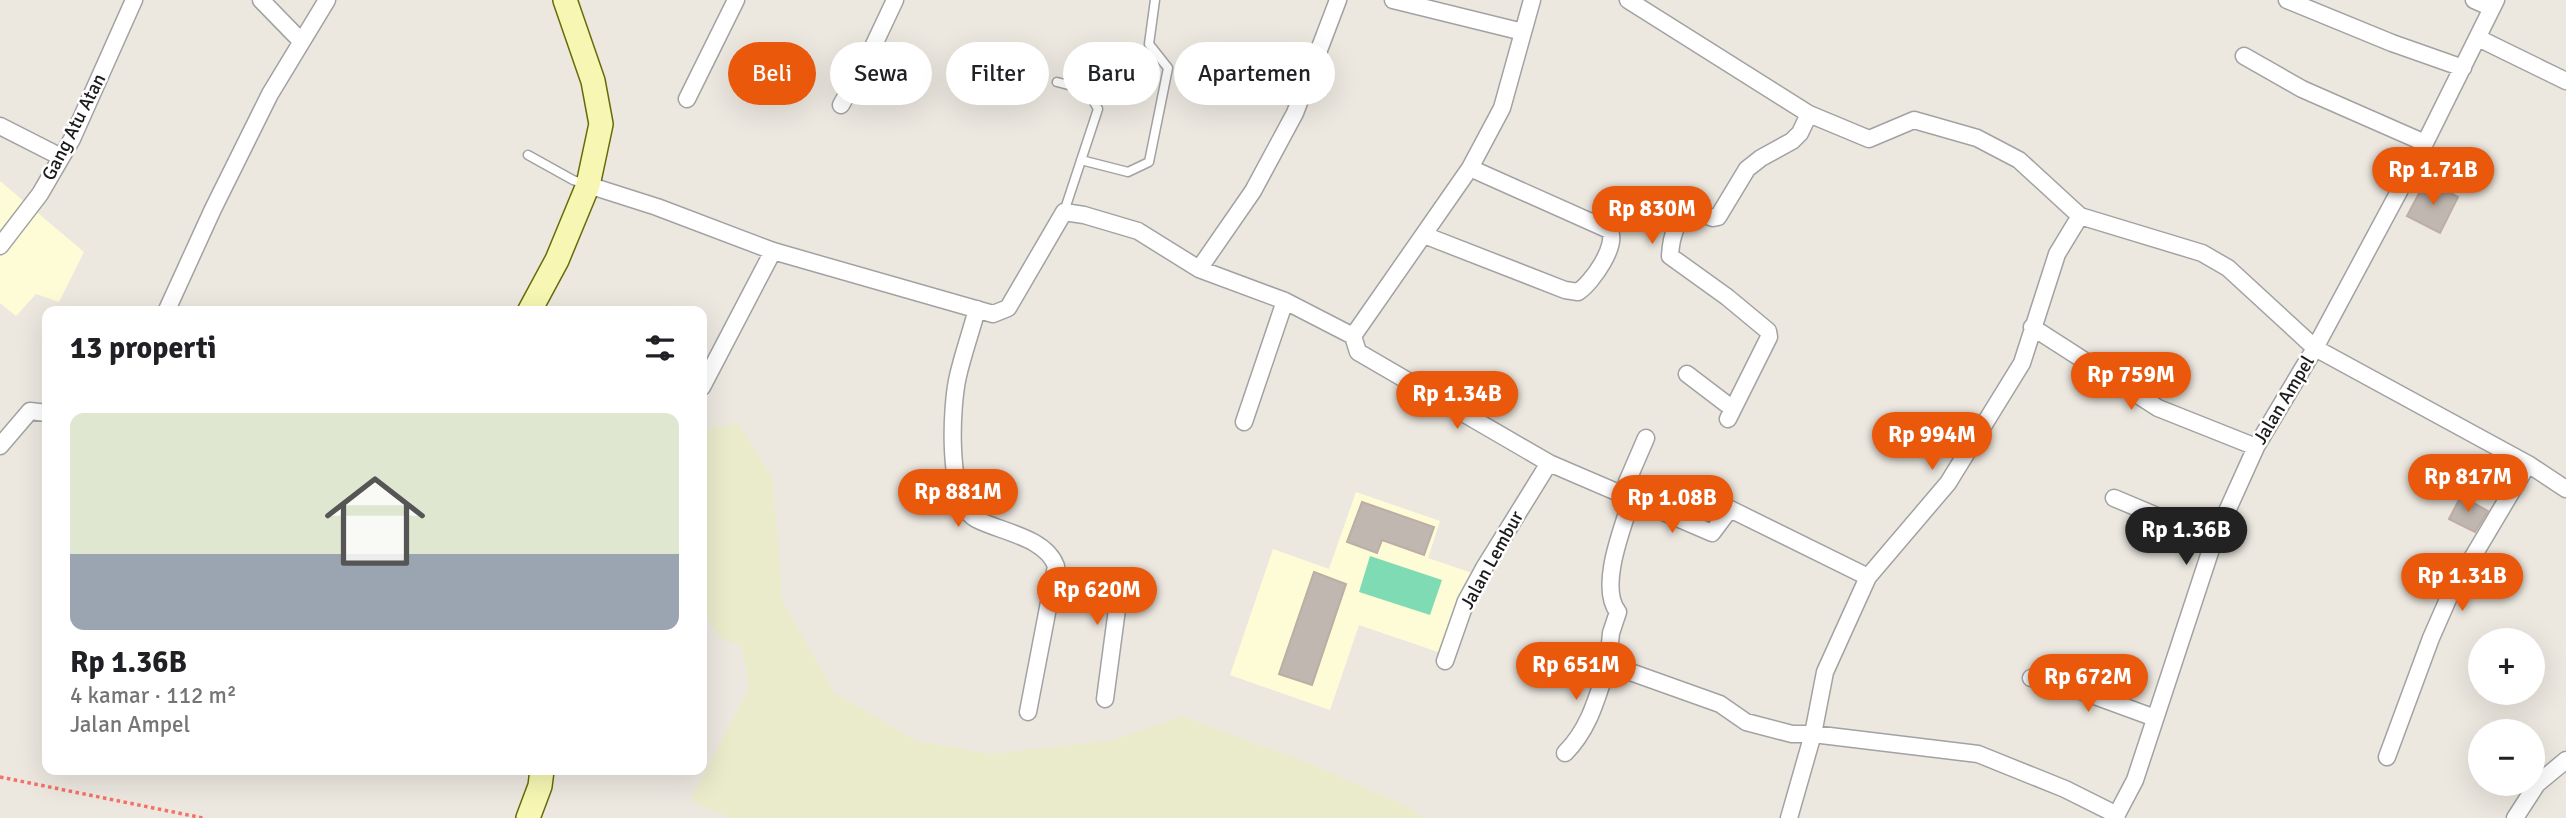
<!DOCTYPE html>
<html lang="id">
<meta charset="utf-8">
<style>
:root{--surface:#fff;--page:#f2f2f2;--text:#202124;--muted:#757577;--accent:#ea580c}
body{margin:0;font-family:Signika,sans-serif;background:var(--page);color:var(--text);height:100vh;display:flex;flex-direction:column;font-size:26px;white-space:nowrap}
*{box-sizing:border-box;margin:0}
p{font-size:23px;color:var(--muted)}
.icon{flex:none;width:38px;height:38px;fill:none;stroke:currentColor;stroke-width:2;stroke-linecap:round;stroke-linejoin:round}
.map{position:relative;flex:1;overflow:hidden}
.details{position:absolute;left:42px;top:306px;width:665px;height:469px;display:flex;flex-direction:column;background:var(--surface);border-radius:14px;box-shadow:0 7px 28px #0002}
.details>*{flex:none}
.hud{position:absolute;left:728px;top:42px;width:665px;height:63px;display:flex;gap:14px}
.fabs{position:absolute;left:2468px;top:628px;display:grid;gap:14px}
.fabs a{display:grid;place-items:center;width:77px;height:77px;border-radius:50%;background:var(--surface);box-shadow:0 7px 28px #0002;font-size:35px}
.price{position:absolute;translate:-50% -60px;padding:0 16px;border-radius:24px;background:var(--accent);color:#fff;font-size:23px;line-height:46px;filter:drop-shadow(0 2px 4px #0008)}
.price::after{content:'';position:absolute;left:50%;top:42px;width:21px;height:16px;margin-left:-10px;background:inherit;clip-path:polygon(0 0,100% 0,50% 100%)}
.price.current{background:#222;color:#fff}
ul{padding:0;list-style:none}
li{display:grid;align-content:center;gap:14px;height:371px;padding:0 28px}
li span{display:grid;place-items:center;height:217px;border-radius:14px;color:#555}
li>.icon{margin-inline-start:auto}
span .icon{width:126px;height:126px;fill:#fffc;stroke-width:1}
li b{font-size:30px}
h2{display:flex;justify-content:space-between;align-items:center;height:84px;padding:0 28px;font-size:30px}
.pill{padding:0 24px;border-radius:32px;background:var(--surface);box-shadow:0 7px 28px #0002;font-size:24px;line-height:63px}
.pill.current{background:var(--accent);color:#fff}
.map>svg:first-child{display:block}
.education{fill:#fefcd7}
.farmland{fill:#eaebcb}
.pitch{fill:#7fdbb3}
.building{fill:#c0b7b0;stroke:#bdada3;stroke-width:2}
.lines{fill:none;stroke-linecap:round;stroke-linejoin:round}
.lane-casing{stroke:#a2a2a2;stroke-width:11}
.street-casing{stroke:#a2a2a2;stroke-width:19}
.secondary-casing{stroke:#666c07;stroke-width:26}
.path{stroke:#f67067;stroke-width:3.5;stroke-dasharray:3.5 3.5;stroke-linecap:butt}
.lane{stroke:#fff;stroke-width:8}
.street{stroke:#fff;stroke-width:16}
.secondary{stroke:#f7f7b3;stroke-width:23}
.labels{text-anchor:middle;dominant-baseline:central;stroke-width:5;stroke-linejoin:round;paint-order:stroke}
.street-label{font-size:19px;fill:#1b1b1b;stroke:#fff}
</style>
<div class="map">
<svg width="2566" height="818" viewBox="0 0 2566 818">
<rect width="100%" height="100%" fill="#ece8e0"/>
<path class="education" d="M0,181L84,252L59,302L36,294L16,316L0,303Z
M1356,492L1440,521L1428,558L1472,573L1444,654L1359,625L1330,710L1230,675L1273,549L1329,569Z"/>
<path class="farmland" d="M738,423L773,479L782,600L834,692L916,741L992,754L1114,740L1182,716L1309,763L1411,808L1424,818H731L690,801L749,688L742,647L719,637L702,610V430Z"/>
<path class="pitch" d="M1370,556L1442,580L1430,615L1359,592Z"/>
<path class="building" d="M2426,180L2458,197L2440,233L2407,216Z
M2461,496L2488,511L2475,532L2449,519Z
M1362,502L1434,527L1424,555L1382,540L1377,553L1347,542Z
M1314,572L1346,584L1312,685L1279,674Z"/>
<g class="lines">
<defs>
<path id="lane" d="M1057,82L1087,90L1098,109L1064,212
M528,155L573,180L588,185
M1081,160L1128,172L1149,162L1168,68L1149,44L1155,0"/>
<path id="street" d="M261,0L300,40
M1393,0L1523,32
M1628,0L1809,114L1869,139L1914,120L1977,138L2019,160L2080,216L2202,253L2228,268L2315,348L2528,464L2566,489
M2287,0L2392,43L2463,68
M2474,0L2492,8
M2478,38L2566,81
M2244,56L2302,89L2425,143
M687,99L736,0
M841,105L871,51L895,0
M0,126L61,157
M588,185L657,207L773,251L993,314L1008,308L1064,212L1084,215L1138,231L1199,269L1285,301L1353,336L1358,352L1549,463L1712,533L1730,509L1868,577
M1424,235L1565,290L1578,292C1592,283 1619,244 1609,230L1470,168
M0,246L40,194L72,139L134,0
M1199,269L1253,191L1295,113L1338,0
M977,309C971,332 963,354 958,376C951,405 946,503 976,519C1001,532 1045,537 1056,566L1028,712
M166,312L213,209L270,94L327,0
M2032,327L2158,408L2256,447
M1353,336L1470,168L1502,108L1532,0
M1687,374L1733,409
M702,387L773,251
M1728,419L1769,337L1768,331L1727,297L1670,256C1671,238 1675,220 1690,210L1713,218L1718,217L1747,169L1761,158L1792,141L1800,133L1809,114
M1244,422L1285,301
M0,446L30,411L47,413
M1625,496L1627,482L1646,438
M1632,498C1623,527 1598,587 1618,612L1611,633L1608,664L1720,704L1746,722L1792,734H1813L1978,754L2065,789L2117,815
M2114,498L2214,540
M1053,580L1119,594L1105,699
M1445,661L1466,601L1484,568L1549,463
M2031,678L2062,684L2155,718
M1565,753C1590,728 1597,697 1608,664
M2387,757L2431,638L2449,597L2528,464
M1789,818L1813,734L1825,672L1868,577L1948,483L2022,363L2057,254L2080,216
M2115,818L2135,780L2214,540L2256,447L2315,348L2425,143L2496,0
M2515,818L2537,784L2566,760"/>
<path id="secondary" d="M529,312L557,260L588,185L601,124L593,81L565,0
M528,818L540,786L542,770"/>
</defs>
<use href="#lane" class="lane-casing"/>
<use href="#street" class="street-casing"/>
<use href="#secondary" class="secondary-casing"/>
<path class="path" d="M0,777L203,818"/>
<use href="#lane" class="lane"/>
<use href="#street" class="street"/>
<use href="#secondary" class="secondary"/>
</g>
<g class="labels">
<g class="street-label">
<text transform="translate(74 127) rotate(-63)">Gang Atu Atan</text>
<text transform="translate(2284 400) rotate(-59)">Jalan Ampel</text>
<text transform="translate(1492 560) rotate(-61)">Jalan Lembur</text>
</g>
</g>
</svg>
<div class="fabs">
<a>+</a>
<a>−</a>
</div>
<b class="price" style="left:2433px;top:207px">Rp 1.71B</b>
<b class="price" style="left:1652px;top:246px">Rp 830M</b>
<b class="price" style="left:2131px;top:412px">Rp 759M</b>
<b class="price" style="left:1457px;top:431px">Rp 1.34B</b>
<b class="price" style="left:1932px;top:472px">Rp 994M</b>
<b class="price" style="left:2468px;top:514px">Rp 817M</b>
<b class="price" style="left:958px;top:529px">Rp 881M</b>
<b class="price" style="left:1672px;top:535px">Rp 1.08B</b>
<b class="price current" style="left:2186px;top:567px">Rp 1.36B</b>
<b class="price" style="left:2462px;top:613px">Rp 1.31B</b>
<b class="price" style="left:1097px;top:627px">Rp 620M</b>
<b class="price" style="left:1576px;top:702px">Rp 651M</b>
<b class="price" style="left:2088px;top:714px">Rp 672M</b>
<div class="hud">
<a class="pill current">Beli</a>
<a class="pill">Sewa</a>
<a class="pill">Filter</a>
<a class="pill">Baru</a>
<a class="pill">Apartemen</a>
</div>
<section class="details">
<h2>13 properti<svg class="icon" aria-label="filters" viewBox="0 0 24 24"><path d="M4 7h16M4 17h16"/><circle cx="9" cy="7" r="2"/><circle cx="15" cy="17" r="2"/></svg></h2>
<ul>
<li><span style="background:linear-gradient(#dfe7d0 65%,#9aa5b1 0)"><svg class="icon" aria-label="home" viewBox="0 0 24 24"><path d="M3 11l9-7 9 7M6 9v11h12V9"/></svg></span><div><b>Rp 1.36B</b><p>4 kamar · 112 m²</p><p>Jalan Ampel</p></div></li>
</ul>
</section>
</div>
